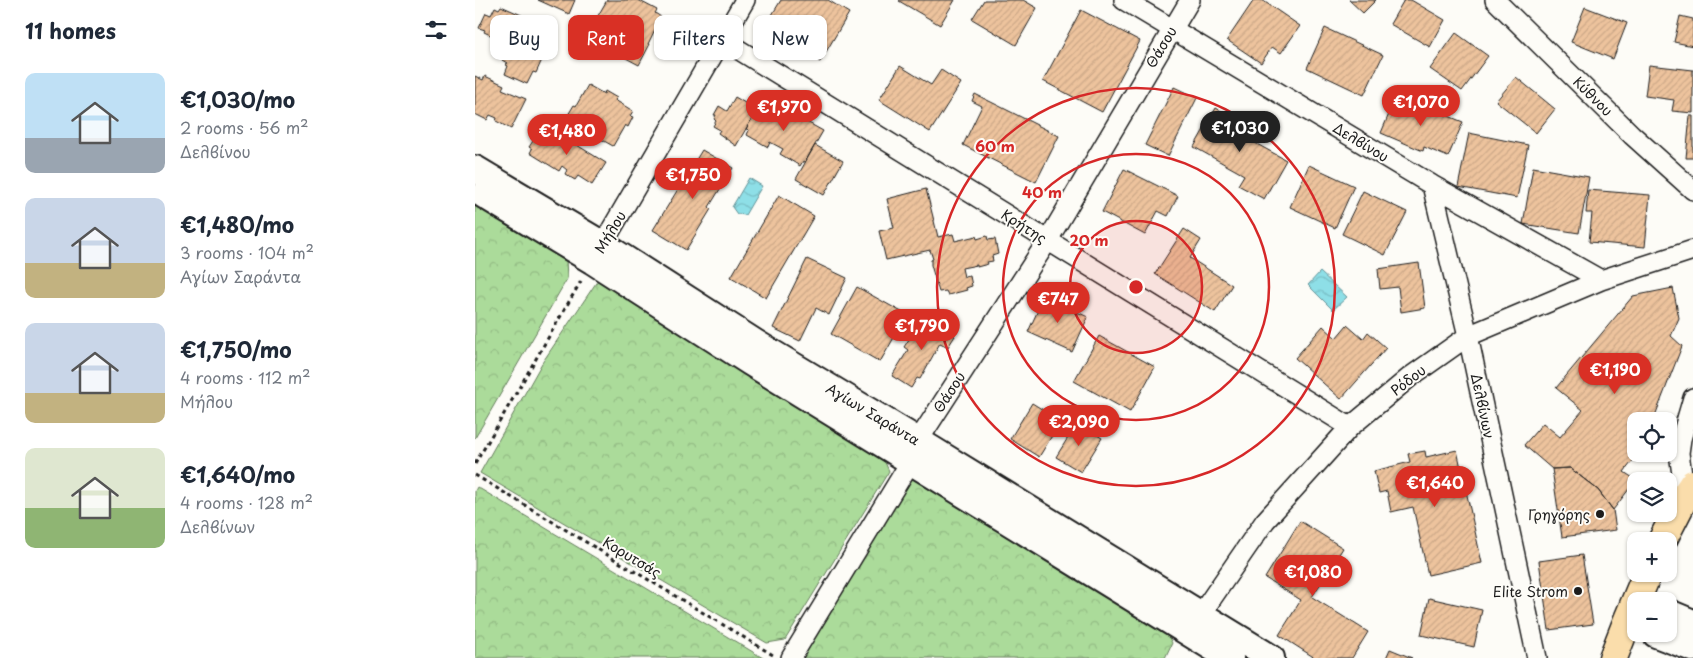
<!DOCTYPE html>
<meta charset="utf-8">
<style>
:root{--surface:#fff;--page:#f2f2f3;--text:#1f2937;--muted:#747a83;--accent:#d93025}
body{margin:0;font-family:"Playpen Sans",sans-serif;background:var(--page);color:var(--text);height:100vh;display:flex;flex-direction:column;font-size:19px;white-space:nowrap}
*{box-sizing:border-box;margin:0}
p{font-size:16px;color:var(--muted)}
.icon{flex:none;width:28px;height:28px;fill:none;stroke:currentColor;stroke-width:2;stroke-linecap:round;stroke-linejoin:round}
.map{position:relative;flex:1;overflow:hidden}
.side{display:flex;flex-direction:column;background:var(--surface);width:475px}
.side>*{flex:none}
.hud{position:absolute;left:15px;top:15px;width:475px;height:45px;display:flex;gap:10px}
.buttons{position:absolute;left:1152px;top:412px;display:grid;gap:10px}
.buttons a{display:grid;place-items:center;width:50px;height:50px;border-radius:10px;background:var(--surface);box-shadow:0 1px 4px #0004;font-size:25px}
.price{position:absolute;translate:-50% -42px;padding:0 11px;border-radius:18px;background:var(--accent);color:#fff;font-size:16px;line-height:32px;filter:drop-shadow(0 1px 2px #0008)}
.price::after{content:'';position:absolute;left:50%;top:30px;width:15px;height:11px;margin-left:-8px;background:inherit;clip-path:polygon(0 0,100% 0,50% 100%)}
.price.on{background:#222;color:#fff}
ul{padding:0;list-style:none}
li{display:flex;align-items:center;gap:15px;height:125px;padding:0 25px}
li span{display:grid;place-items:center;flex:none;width:140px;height:100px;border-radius:10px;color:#555}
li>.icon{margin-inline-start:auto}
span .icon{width:60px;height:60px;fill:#fffc;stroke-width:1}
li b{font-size:21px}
h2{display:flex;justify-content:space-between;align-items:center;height:60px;padding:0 25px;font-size:21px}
.tag{padding:0 18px;border-radius:10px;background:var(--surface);box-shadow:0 1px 4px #0004;font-size:18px;line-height:45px}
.tag.on{background:var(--accent);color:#fff}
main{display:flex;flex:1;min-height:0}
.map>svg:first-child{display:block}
.forest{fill:url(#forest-crowns);stroke:#647c5b}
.water{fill:url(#water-waves);stroke:#609196}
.building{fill:url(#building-hatch);stroke:#1c1c1c}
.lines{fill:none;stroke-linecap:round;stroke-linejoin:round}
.street-casing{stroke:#1c1c1c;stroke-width:22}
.secondary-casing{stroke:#1c1c1c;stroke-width:30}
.primary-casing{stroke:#1c1c1c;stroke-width:31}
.path{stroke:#1c1c1c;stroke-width:3;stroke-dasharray:4 4;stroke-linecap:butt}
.street{stroke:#fdfcf7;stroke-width:19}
.secondary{stroke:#fdfcf7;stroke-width:26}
.primary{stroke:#faddab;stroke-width:28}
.ring{fill:none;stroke:#d62828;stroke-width:2.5}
.poi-dot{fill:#1c1c1c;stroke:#fdfcf7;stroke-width:2}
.labels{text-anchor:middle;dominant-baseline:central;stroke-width:4;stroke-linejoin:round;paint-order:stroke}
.street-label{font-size:14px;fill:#1c1c1c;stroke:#fdfcf7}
.poi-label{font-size:14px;fill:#1c1c1c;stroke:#fdfcf7;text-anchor:end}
.centre{fill:#d62828;stroke:#fdfcf7;stroke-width:2.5}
.ring-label{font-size:15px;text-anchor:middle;font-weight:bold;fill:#d62828;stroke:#fdfcf7;stroke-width:4;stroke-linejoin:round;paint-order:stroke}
</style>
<main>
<section class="side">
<h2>11 homes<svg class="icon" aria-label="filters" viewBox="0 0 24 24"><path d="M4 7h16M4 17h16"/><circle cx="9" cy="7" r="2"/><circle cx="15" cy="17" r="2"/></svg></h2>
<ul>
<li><span style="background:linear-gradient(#bfe0f5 65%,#9aa5b1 0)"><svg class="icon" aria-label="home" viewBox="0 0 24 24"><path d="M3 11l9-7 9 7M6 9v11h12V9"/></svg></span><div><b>€1,030/mo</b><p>2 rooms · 56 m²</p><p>Δελβίνου</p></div></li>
<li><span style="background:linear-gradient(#c9d6e8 65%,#c2b280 0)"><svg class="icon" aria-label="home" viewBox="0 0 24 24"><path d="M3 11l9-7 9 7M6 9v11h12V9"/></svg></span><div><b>€1,480/mo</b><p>3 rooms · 104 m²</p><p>Αγίων Σαράντα</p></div></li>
<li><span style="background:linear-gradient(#c9d6e8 70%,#c2b280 0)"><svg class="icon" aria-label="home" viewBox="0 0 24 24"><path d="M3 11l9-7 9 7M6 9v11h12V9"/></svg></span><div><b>€1,750/mo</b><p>4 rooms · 112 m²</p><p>Μήλου</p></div></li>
<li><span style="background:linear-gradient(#dfe7d0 60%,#8fb573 0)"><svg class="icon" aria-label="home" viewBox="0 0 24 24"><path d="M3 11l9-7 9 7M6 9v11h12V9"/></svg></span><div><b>€1,640/mo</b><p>4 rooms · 128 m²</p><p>Δελβίνων</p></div></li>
</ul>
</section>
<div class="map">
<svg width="1218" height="658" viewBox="0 0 1218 658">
<defs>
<pattern id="forest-crowns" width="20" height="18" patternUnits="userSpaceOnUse" patternTransform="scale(1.25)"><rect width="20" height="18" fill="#abdb9a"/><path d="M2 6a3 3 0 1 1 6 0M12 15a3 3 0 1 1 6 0" fill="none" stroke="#93bb84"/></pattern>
<pattern id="water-waves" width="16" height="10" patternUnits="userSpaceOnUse" patternTransform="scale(1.25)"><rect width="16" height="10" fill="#8edfe7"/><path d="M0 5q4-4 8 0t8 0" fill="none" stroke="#7abfc6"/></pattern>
<pattern id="building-hatch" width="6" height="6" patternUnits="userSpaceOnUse" patternTransform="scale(1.25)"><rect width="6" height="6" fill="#edc39d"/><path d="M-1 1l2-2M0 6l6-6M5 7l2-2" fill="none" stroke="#cba787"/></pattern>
</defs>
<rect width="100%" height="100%" fill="#fdfcf7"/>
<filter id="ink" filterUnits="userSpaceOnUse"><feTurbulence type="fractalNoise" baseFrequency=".02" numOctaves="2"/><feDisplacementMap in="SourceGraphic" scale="10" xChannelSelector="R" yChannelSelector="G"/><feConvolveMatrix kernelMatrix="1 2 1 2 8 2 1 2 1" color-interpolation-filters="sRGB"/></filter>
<g filter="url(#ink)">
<path class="forest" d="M0,205L91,258L92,279L0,438Z
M123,280L408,458L414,471L310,640L292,643L5,473L67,363Z
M439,472L693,636L697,643L690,658H328Z
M2,487L288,658H0V491Z"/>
<path class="water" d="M274,178L287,186L270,215L262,214L257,207Z
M845,272L872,297L858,310L833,285Z"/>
<path class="building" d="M63,0H100L94,14Z
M132,0H163L182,10L180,13L186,17L173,44H175L164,65L134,49L131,55L108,42Z
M306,0H353L374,13L345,62L319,47L327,32L297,15Z
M425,0H480L465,25L424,1Z
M509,0H548L562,8L541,45L497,19Z
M779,0H787L825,26L806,53L797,47L786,63L752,40Z
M874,0H901L888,13Z
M929,0H936L970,20L955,47L915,24Z
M26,6L62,22L57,34L63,37L65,32L72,35L70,39L75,42L61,73L58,72L52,84L30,74L33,66L31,65L32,63L27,60L29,55L34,57L36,55L34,54L39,42L31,39L30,42L9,32L10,30L4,28L11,13L16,15L20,7L24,9Z
M1110,7L1152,23L1138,59L1096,42Z
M606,10L665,41L627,112L568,81Z
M1205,16L1218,19V46L1199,42Z
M850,28L908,55L889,95L832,68Z
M981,33L1013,56L987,91L955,69Z
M1174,65L1218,70V113L1197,111L1199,100L1170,96Z
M425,66L456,85L466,70L486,83L455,132L404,100Z
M0,76L8,80L10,76L29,85L27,89L51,99L36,129L21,121L22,118L15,115L12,120L0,114Z
M1041,77L1080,109L1061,133L1021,101Z
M113,85L129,94L130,91L142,98L140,100L158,111L155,116L158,117L153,127L150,125L138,146L122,137L121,140L110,134L112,131L93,120L96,116L93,115L99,105L101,106Z
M699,87L722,98L693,156L670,145Z
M500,94L584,136L561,182L488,145L507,106L497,101Z
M922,95L988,122L973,157L949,147L948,151L906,133Z
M260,97L280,109L277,114L279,115L261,146L243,133L245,130L238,126L241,121L239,119L241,115H239L244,106L252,111Z
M289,98L348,131L330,162L328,161L325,166L305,154L308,149L295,142L293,147L272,135L274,130L271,129Z
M741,108L774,127L769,137L811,160L789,199L763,185L769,175L719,147Z
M1215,116H1218V158H1211Z
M71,126L131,163L117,185L103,176L100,180L90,174L92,170L87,166L84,171L55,153L57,149L54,147L60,138L63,140Z
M994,133L1053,145L1042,198L983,187Z
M340,145L368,161L349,195L321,179Z
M227,150L258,168L234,207L236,209L211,250L178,230Z
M834,165L879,186L860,228L815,207Z
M1058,167L1114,177L1104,233L1048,224Z
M649,169L703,196L693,216L683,211L670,235L627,212Z
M451,189L463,237L478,234L480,241L501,236L502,239L512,236L513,240L520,239L523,254L517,256L518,261L512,262L513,264L502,267V265L487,268L489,277L495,276L497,286L491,288L492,290L473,295L471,291L464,292L456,265V260L458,259L455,250L411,260L404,231L419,228L412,199Z
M1113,190L1175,195L1170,247L1114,242L1117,213H1111Z
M888,191L932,212L910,255L867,234Z
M304,195L339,216L291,298L256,277Z
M709,229L726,240L715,258L757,285L740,312L680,274Z
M332,259L372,278L354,315L341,308L325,341L298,328Z
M944,263L950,308L926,312L923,287L905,289L903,269Z
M382,287L432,315L405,362L356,334Z
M1198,288L1204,318L1196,336L1207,346L1178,421H1161V454H1163L1149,472L1161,480L1138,510L1123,490L1104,475L1095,468L1077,469L1049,445L1068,423L1085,437L1108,410L1081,388L1158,296Z
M569,297L613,317L597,352L553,332Z
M454,315L474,327L472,331L480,336L473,347L465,343L445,379L442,378L436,388L417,376L433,350L429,347L438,333L442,336Z
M872,325L888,339L893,332L911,348L866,399L820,358L848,326L861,338Z
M624,336L680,367L655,412L599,381Z
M557,403L586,421L564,457L535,439Z
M602,423L627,438L606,472L581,457Z
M982,450L1007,563L953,575L938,507L916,512L912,491L904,493L899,471L935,462L933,454L950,451L951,457Z
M1095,468L1123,490L1138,510L1141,530L1087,537L1077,469Z
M825,521L868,548L837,597L893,632L877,658H840L804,635L826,600L790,578Z
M1107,555L1118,624L1074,630L1064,561Z
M954,598L1007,610L999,647L946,635Z
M915,649L937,658H911Z"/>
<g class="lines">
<defs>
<path id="street" d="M649,0L957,185L1126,280
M1020,0L1157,135L1218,190
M248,40L875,427
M957,185L993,336L1062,658
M122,254L270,0
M1210,496L1204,453L1206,439L1218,398
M726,614L790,521L875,427L935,377L993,336L1126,280L1218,250
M316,658L436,461L443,441L573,240L715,0"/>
<path id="secondary" d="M0,169L128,245L282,344L443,441L796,658
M9,195L118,261L275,362L755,658
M1194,613L1218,623
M1181,634L1218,648"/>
<path id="primary" d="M1187,541L1210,496L1218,484
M1138,658L1152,622L1172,574"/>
</defs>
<use href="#street" class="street-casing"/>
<use href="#secondary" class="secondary-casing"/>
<use href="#primary" class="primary-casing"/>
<path class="path" d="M0,464L106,281
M0,475L298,655"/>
<use href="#street" class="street"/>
<use href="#secondary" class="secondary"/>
<use href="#primary" class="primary"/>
</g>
</g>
<circle cx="661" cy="287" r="66" fill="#d62828" fill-opacity=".12"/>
<g class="ring">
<circle cx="661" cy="287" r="66"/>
<circle cx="661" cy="287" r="133"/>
<circle cx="661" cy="287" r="199"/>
</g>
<g class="poi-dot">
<circle cx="1125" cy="514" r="5"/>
<circle cx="1103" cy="591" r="5"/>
</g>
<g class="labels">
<g class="street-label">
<text transform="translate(686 47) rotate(-59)">Θάσου</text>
<text transform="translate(1118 96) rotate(45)">Κύθνου</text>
<text transform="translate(886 142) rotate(31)">Δελβίνου</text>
<text transform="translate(549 226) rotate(32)">Κρήτης</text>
<text transform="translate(135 232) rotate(-59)">Μήλου</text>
<text transform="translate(933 380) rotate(-38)">Ρόδου</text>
<text transform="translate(474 392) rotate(-57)">Θάσου</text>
<text transform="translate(1008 406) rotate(78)">Δελβίνων</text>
<text transform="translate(398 414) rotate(31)">Αγίων Σαράντα</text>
<text transform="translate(157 557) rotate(31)">Κορυτσάς</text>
</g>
<g class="poi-label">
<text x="1115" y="514">Γρηγόρης</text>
<text x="1093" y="591">Elite Strom</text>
</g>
</g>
<circle cx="661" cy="287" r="8" class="centre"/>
<g class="ring-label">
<text x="520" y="152">60 m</text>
<text x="567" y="198">40 m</text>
<text x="614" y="246">20 m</text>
</g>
</svg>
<div class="buttons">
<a><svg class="icon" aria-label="locate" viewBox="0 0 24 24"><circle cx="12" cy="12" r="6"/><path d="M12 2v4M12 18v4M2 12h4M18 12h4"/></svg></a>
<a><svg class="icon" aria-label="layers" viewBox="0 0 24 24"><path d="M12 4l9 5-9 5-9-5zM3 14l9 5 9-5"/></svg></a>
<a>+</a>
<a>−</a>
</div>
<b class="price" style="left:946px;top:127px">€1,070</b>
<b class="price" style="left:309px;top:132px">€1,970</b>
<b class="price on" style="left:765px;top:153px">€1,030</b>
<b class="price" style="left:92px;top:156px">€1,480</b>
<b class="price" style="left:218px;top:200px">€1,750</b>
<b class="price" style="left:583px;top:324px">€747</b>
<b class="price" style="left:447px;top:351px">€1,790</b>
<b class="price" style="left:1140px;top:395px">€1,190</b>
<b class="price" style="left:604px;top:447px">€2,090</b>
<b class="price" style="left:960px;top:508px">€1,640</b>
<b class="price" style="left:838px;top:597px">€1,080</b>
<div class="hud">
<a class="tag">Buy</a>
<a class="tag on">Rent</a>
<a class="tag">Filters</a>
<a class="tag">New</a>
</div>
</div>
</main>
